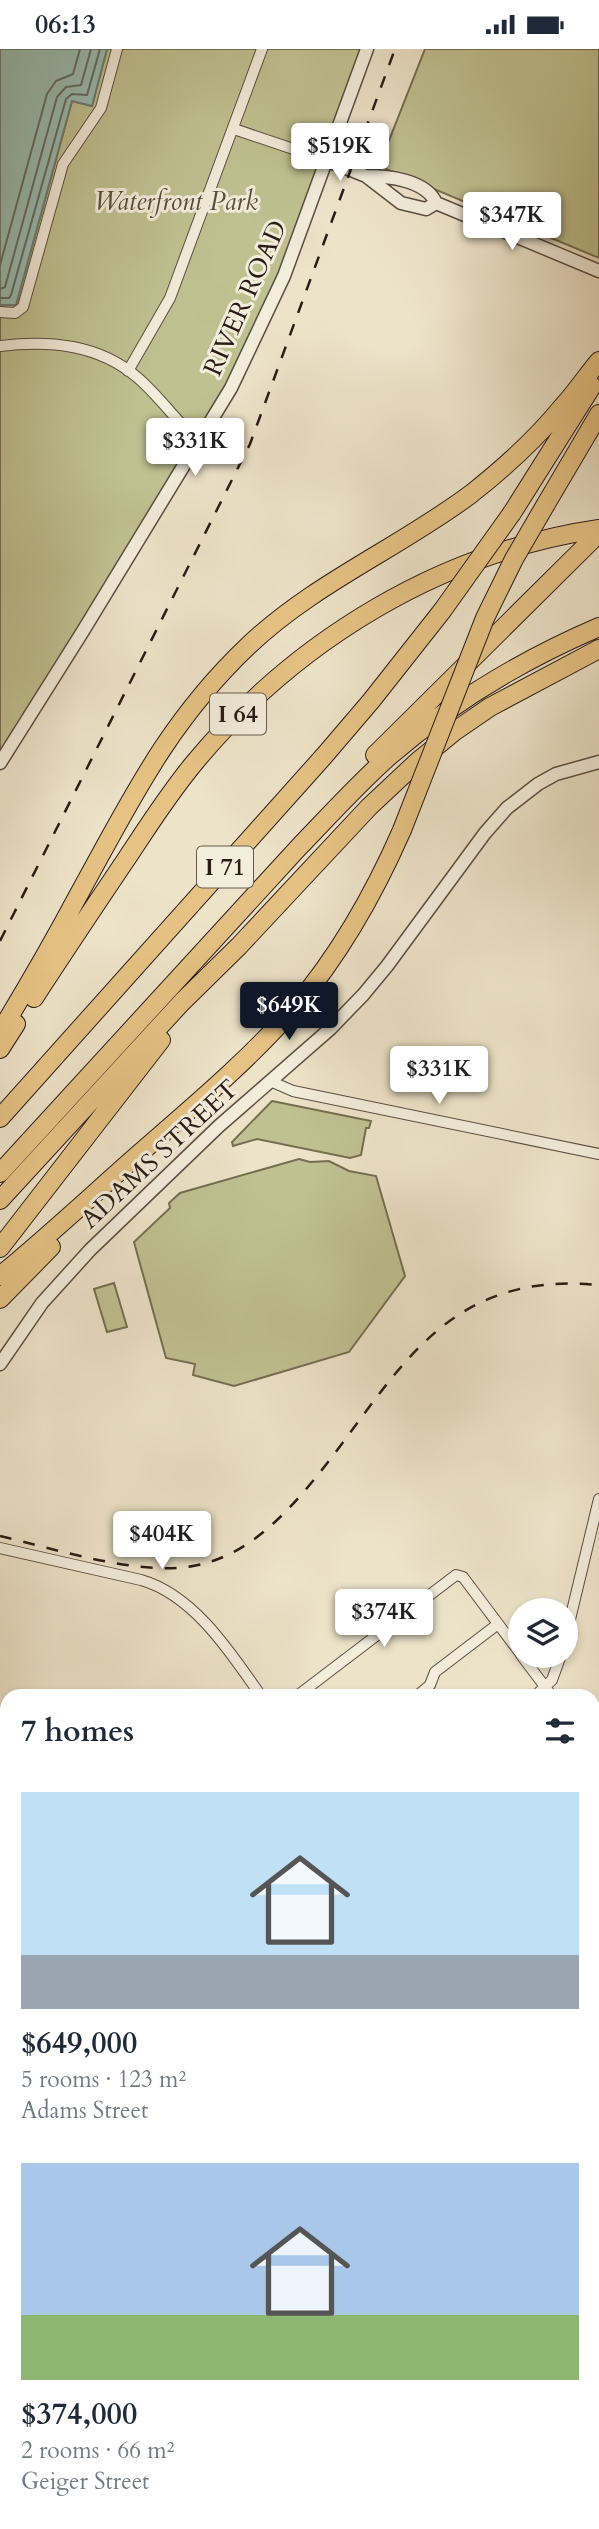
<!DOCTYPE html>
<meta charset="utf-8">
<style>
:root{--surface:#fff;--page:#f2f2f3;--text:#1f2937;--muted:#747a83;--accent:#111827}
body{margin:0;font-family:Cardo,serif;background:var(--page);color:var(--text);height:100vh;display:flex;flex-direction:column;font-size:26px;white-space:nowrap}
*{box-sizing:border-box;margin:0}
p{font-size:23px;color:var(--muted)}
.icon{flex:none;width:38px;height:38px;fill:none;stroke:currentColor;stroke-width:2;stroke-linecap:round;stroke-linejoin:round}
.map{position:relative;flex:1;overflow:hidden}
.sheet{position:absolute;left:0px;top:1640px;width:600px;height:842px;display:flex;flex-direction:column;background:var(--surface);border-radius:21px 21px 0 0;box-shadow:0 4px 10px #0003}
.sheet>*{flex:none}
.fabs{position:absolute;left:508px;top:1549px;display:grid;gap:14px}
.fabs a{display:grid;place-items:center;width:70px;height:70px;border-radius:50%;background:var(--surface);box-shadow:0 4px 10px #0003;font-size:35px}
.price{position:absolute;translate:-50% -60px;padding:0 16px;border-radius:7px;background:#fff;color:#222;font-size:23px;line-height:46px;filter:drop-shadow(0 2px 4px #0008)}
.price::after{content:'';position:absolute;left:50%;top:42px;width:21px;height:16px;margin-left:-10px;background:inherit;clip-path:polygon(0 0,100% 0,50% 100%)}
.price.selected{background:var(--accent);color:#fff}
ul{padding:0;list-style:none}
li{display:grid;align-content:center;gap:14px;height:371px;padding:0 21px}
li span{display:grid;place-items:center;height:217px;border-radius:0px;color:#555}
li>.icon{margin-inline-start:auto}
span .icon{width:126px;height:126px;fill:#fffc;stroke-width:1}
li b{font-size:30px}
h2{display:flex;justify-content:space-between;align-items:center;height:84px;padding:0 21px;font-size:30px}
.status{display:flex;justify-content:space-between;align-items:center;height:49px;padding:0 35px;background:var(--surface);direction:ltr}
.status svg{height:19px;fill:currentColor}
.map>svg:first-child{display:block}
.green{fill:#c0c191;stroke:#756e53;stroke-width:2}
.water{fill:#99beb5;stroke:#6d7d75;stroke-width:2}
.lines{fill:none;stroke-linecap:round;stroke-linejoin:round}
.shore{stroke:#626c65;stroke-width:2}
.minor-casing{stroke:#5b4d42;stroke-width:12}
.tertiary-casing{stroke:#5b4d42;stroke-width:15}
.primary-casing{stroke:#2a1b15;stroke-width:18}
.motorway-casing{stroke:#2a1b15;stroke-width:20}
.minor{stroke:#f3eddc;stroke-width:10}
.tertiary{stroke:#f3eddc;stroke-width:12}
.primary{stroke:#e6c284;stroke-width:16}
.motorway{stroke:#e6c284;stroke-width:18}
.rail{stroke:#2a1b15;stroke-width:2.5;stroke-dasharray:12 12;stroke-linecap:butt}
.motorway-bridge-casing{stroke:#2a1b15;stroke-width:20;stroke-linecap:butt}
.motorway-bridge{stroke:#e6c284;stroke-width:18}
.labels{text-anchor:middle;dominant-baseline:central;stroke-width:6;stroke-linejoin:round;paint-order:stroke}
.shield{fill:#f3eddc;stroke:#665a51;stroke-width:2}
.shield-label{font-size:24px;font-weight:bold;fill:#2a1b15}
.park-label{font-size:26px;font-style:italic;fill:#574d3a;stroke:#f3eddc}
.street-label{font-size:26px;fill:#2a1b15;stroke:#f3eddc}
</style>
<div class="status"><b>06:13</b><svg viewBox="0 0 49 12"><path d="M0 12V9h3v3zM5 12V6h3v6zM10 12V3h3v9zM15 12V0h3v12zM26 1h20v11H26zM47 4h2v5h-2z"/></svg></div>
<div class="map">
<svg width="599" height="2480" viewBox="0 0 599 2480">
<rect width="100%" height="100%" fill="#ede3c9"/>
<filter id="stains"><feTurbulence type="fractalNoise" baseFrequency=".00286" numOctaves="4"/><feColorMatrix values="0 0 0 0 .2 0 0 0 0 .09 0 0 0 0 .02 0 0 0 .5 -.17"/></filter>
<radialGradient id="worn" r=".72"><stop offset=".6" stop-color="#630" stop-opacity="0"/><stop offset="1" stop-color="#630" stop-opacity=".3"/></radialGradient>
<path class="green" d="M107,0H363L326,111L231,339L0,719V256H16L72,52L92,57Z
M425,0H599V209L379,117Z
M272,1052L371,1072L369,1079H366L361,1106L350,1109L257,1090L233,1097L232,1093Z
M299,1110L310,1113L329,1112L349,1122L376,1127L405,1227L349,1303L234,1337L193,1326L195,1315L166,1309L134,1193L170,1159L169,1154L180,1144Z
M114,1234L127,1278L107,1283L94,1240Z"/>
<path class="water" d="M0,0H107L92,57L72,52L16,256H0Z"/>
<g class="lines">
<path class="shore" d="M0,216L47,45L56,32L73,25L80,0
M0,240L5,238L57,48L66,38L81,36L91,0
M0,249H9L11,246L66,50L72,45L87,46L100,0"/>
<defs>
<path id="minor" d="M234,80L326,111
M0,263L15,264L23,258L63,115L101,59L117,0
M0,297C49,291 99,295 138,329C160,348 177,373 198,392
M128,322L170,249L262,0
M270,1032L293,1042L599,1105
M0,1499L141,1531C194,1546 231,1604 261,1647
M565,1591L599,1450
M521,1606L552,1647
M297,1647L456,1526L463,1528L520,1604
M417,1647L430,1636L435,1623L498,1575
M535,1647L552,1631L561,1606
M593,1702L599,1709
M0,1737L7,1739
M593,1789L599,1785
M0,2057L7,2051
M0,2072L7,2081
M593,2086L599,2094
M0,2239L7,2233
M593,2310L599,2306
M0,2455L7,2464
M593,2470L599,2477
M15,2474L19,2480
M305,2474L309,2480
M369,2480L376,2474"/>
<path id="tertiary" d="M326,111L366,127L401,154L426,160L436,154
M366,127C388,127 426,131 436,154L599,222
M0,714L83,582L231,339L284,227L367,0
M0,1315L42,1254L90,1201L219,1077L330,980L363,946L387,917L485,784L507,759L538,735L556,725L599,713
M593,2435L599,2431
M533,2480L540,2474"/>
<path id="primary" d="M593,1929L599,1925
M593,2183L599,2179
M0,2379L7,2373
M202,2480L209,2474"/>
<path id="motorway" d="M546,455L599,365
M512,464L592,337
M375,706L599,484
M34,949C64,903 94,858 125,812C147,779 169,744 195,713C296,591 441,503 599,480
M0,983C28,937 54,892 79,845C131,751 168,673 248,597C314,534 399,499 471,445C504,419 536,390 563,357C576,343 587,326 599,312
M0,1000L16,975
M0,1069L324,707L371,652L442,562
M0,1124L299,798C328,768 355,738 386,710C449,655 522,611 599,578
M0,1151L182,953L239,897L369,758L417,713L455,682L490,658L599,600
M0,1199L161,991
M0,1227C45,1190 88,1150 132,1111C188,1062 246,1014 295,958C340,905 374,845 402,781
M0,1250L51,1198"/>
</defs>
<use href="#minor" class="minor-casing"/>
<use href="#tertiary" class="tertiary-casing"/>
<use href="#primary" class="primary-casing"/>
<use href="#motorway" class="motorway-casing"/>
<use href="#minor" class="minor"/>
<use href="#tertiary" class="tertiary"/>
<use href="#primary" class="primary"/>
<use href="#motorway" class="motorway"/>
<path class="rail" d="M0,892L250,395L395,0
M0,1487C56,1500 137,1527 193,1517C238,1509 271,1480 301,1446C392,1342 432,1220 599,1236"/>
<defs>
<path id="motorway-bridge" d="M442,562L512,464
M402,781L485,569L514,510L546,455"/>
</defs>
<use href="#motorway-bridge" class="motorway-bridge-casing"/>
<use href="#motorway-bridge" class="motorway-bridge"/>
</g>
<g class="labels">
<g class="shield">
<rect x="210" y="644.5" width="56" height="41" rx="5"/>
<rect x="197" y="797.5" width="56" height="41" rx="5"/>
</g>
<g class="shield-label">
<text x="238" y="665">I 64</text>
<text x="225" y="818">I 71</text>
</g>
<g class="park-label">
<text x="176" y="152">Waterfront Park</text>
</g>
<g class="street-label">
<text transform="translate(245 249) rotate(-66)">RIVER ROAD</text>
<text transform="translate(159 1105) rotate(-43)">ADAMS STREET</text>
</g>
</g>
<rect width="100%" height="100%" filter="url(#stains)"/>
<rect width="100%" height="100%" fill="url(#worn)"/>
</svg>
<div class="fabs">
<a><svg class="icon" aria-label="layers" viewBox="0 0 24 24"><path d="M12 4l9 5-9 5-9-5zM3 14l9 5 9-5"/></svg></a>
</div>
<b class="price" style="left:340px;top:134px">$519K</b>
<b class="price" style="left:512px;top:203px">$347K</b>
<b class="price" style="left:195px;top:429px">$331K</b>
<b class="price selected" style="left:289px;top:993px">$649K</b>
<b class="price" style="left:439px;top:1057px">$331K</b>
<b class="price" style="left:162px;top:1522px">$404K</b>
<b class="price" style="left:384px;top:1600px">$374K</b>
<section class="sheet">
<h2>7 homes<svg class="icon" aria-label="filters" viewBox="0 0 24 24"><path d="M4 7h16M4 17h16"/><circle cx="9" cy="7" r="2"/><circle cx="15" cy="17" r="2"/></svg></h2>
<ul>
<li><span style="background:linear-gradient(#bfe0f5 75%,#9aa5b1 0)"><svg class="icon" aria-label="home" viewBox="0 0 24 24"><path d="M3 11l9-7 9 7M6 9v11h12V9"/></svg></span><div><b>$649,000</b><p>5 rooms · 123 m²</p><p>Adams Street</p></div></li>
<li><span style="background:linear-gradient(#a9c7e8 70%,#8fb573 0)"><svg class="icon" aria-label="home" viewBox="0 0 24 24"><path d="M3 11l9-7 9 7M6 9v11h12V9"/></svg></span><div><b>$374,000</b><p>2 rooms · 66 m²</p><p>Geiger Street</p></div></li>
</ul>
</section>
</div>
